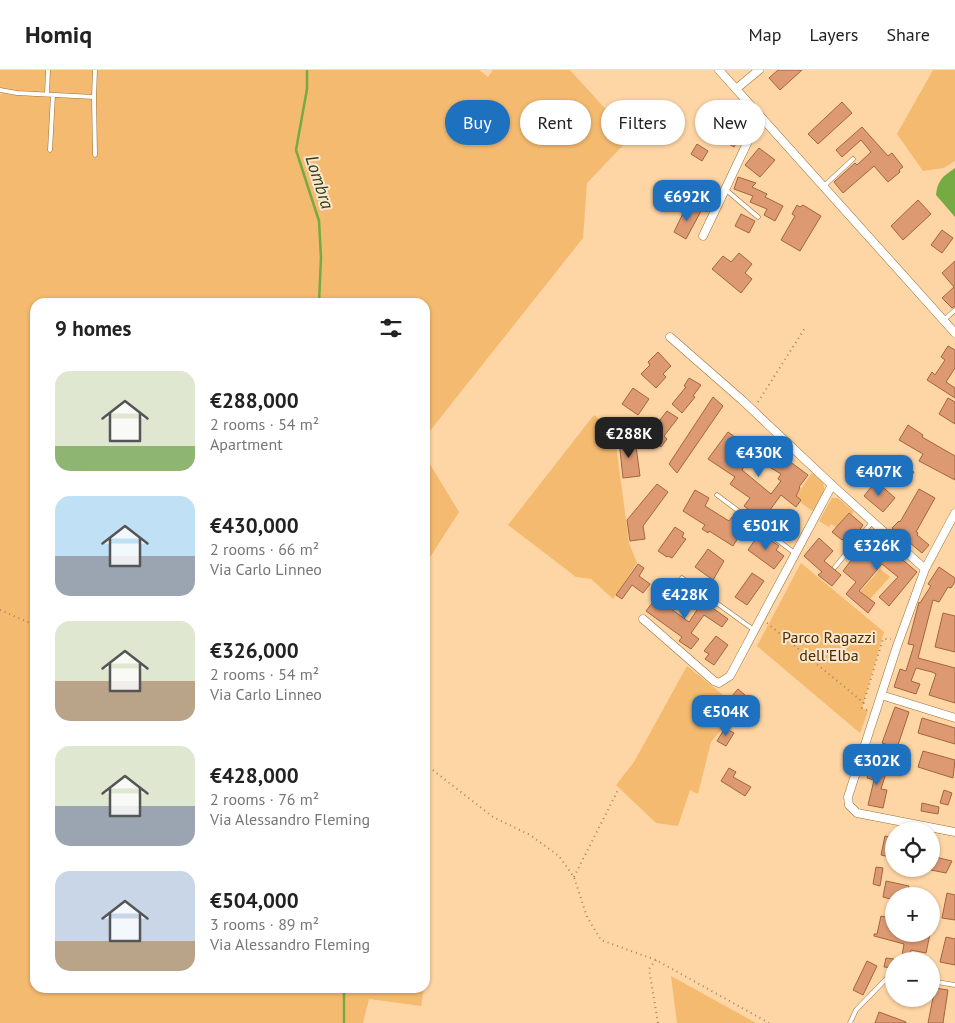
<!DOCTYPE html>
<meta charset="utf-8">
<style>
:root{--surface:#fff;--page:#f6f6f6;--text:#222;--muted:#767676;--line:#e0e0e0;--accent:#1d71bf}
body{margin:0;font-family:"PT Sans",sans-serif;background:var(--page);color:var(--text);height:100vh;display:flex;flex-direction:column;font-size:19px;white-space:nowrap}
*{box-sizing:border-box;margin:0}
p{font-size:16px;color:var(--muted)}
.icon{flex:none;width:28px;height:28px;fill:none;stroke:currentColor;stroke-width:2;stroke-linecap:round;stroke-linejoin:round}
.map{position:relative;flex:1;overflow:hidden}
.drawer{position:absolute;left:30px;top:228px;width:400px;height:695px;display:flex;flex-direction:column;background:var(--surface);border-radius:15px;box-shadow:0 1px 4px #0004}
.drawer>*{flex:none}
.banner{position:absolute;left:445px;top:30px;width:435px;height:45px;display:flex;gap:10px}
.tools{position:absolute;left:885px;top:752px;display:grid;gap:10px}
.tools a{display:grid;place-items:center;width:55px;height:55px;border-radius:50%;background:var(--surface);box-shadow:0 1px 4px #0004;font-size:25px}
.price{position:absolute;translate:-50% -42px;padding:0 11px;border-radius:10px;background:var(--accent);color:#fff;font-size:16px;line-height:32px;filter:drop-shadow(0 1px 2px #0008)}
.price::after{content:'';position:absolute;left:50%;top:30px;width:15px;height:11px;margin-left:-8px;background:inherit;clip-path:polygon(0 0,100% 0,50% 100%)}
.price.on{background:#222;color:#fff}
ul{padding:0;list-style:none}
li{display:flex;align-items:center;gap:15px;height:125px;padding:0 25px}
li span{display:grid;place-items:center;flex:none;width:140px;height:100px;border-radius:15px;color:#555}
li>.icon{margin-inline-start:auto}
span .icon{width:60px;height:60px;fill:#fffc;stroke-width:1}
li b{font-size:21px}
h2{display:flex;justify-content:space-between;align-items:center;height:60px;padding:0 25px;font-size:21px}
.tag{padding:0 18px;border-radius:22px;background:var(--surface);box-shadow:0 1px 4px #0004;font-size:18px;line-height:45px}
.tag.on{background:var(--accent);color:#fff}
header{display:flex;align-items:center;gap:30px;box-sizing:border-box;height:70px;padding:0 25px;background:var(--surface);border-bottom:1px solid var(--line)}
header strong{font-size:24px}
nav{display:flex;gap:28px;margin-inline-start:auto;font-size:18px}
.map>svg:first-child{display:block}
.green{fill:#f4ba70}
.water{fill:#76aa42}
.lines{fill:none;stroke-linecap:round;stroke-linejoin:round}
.stream{stroke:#76aa42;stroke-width:2.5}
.building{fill:#dd9a72;stroke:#a3653e}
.service-casing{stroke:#9e6f32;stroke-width:5}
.minor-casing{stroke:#9e6f32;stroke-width:9}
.path{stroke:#a5855e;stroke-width:2;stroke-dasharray:1 4;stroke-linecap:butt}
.service{stroke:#fff;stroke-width:4}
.minor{stroke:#fff;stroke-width:8}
.labels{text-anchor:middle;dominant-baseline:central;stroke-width:4;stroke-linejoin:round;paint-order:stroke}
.park-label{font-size:16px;fill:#4a2d00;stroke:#fbe6ce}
.water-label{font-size:18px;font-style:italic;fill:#2d4218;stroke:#fbe6ce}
</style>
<header>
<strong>Homiq</strong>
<nav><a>Map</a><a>Layers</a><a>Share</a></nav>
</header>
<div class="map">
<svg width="955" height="953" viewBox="0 0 955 953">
<rect width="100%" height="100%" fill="#fed5a4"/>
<path class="green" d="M0,0H479L488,7L493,0H570L631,67L587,113L583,168L425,367V232H35V918H424L421,936L369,929L363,953H0V25L3,22L0,17Z
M933,0H955V91L944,98L923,101L897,64Z
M594,345L601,351L615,367L629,473L637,493L613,529L591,509L576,507L508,455Z
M425,386L459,442L425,495Z
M812,403L823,412L825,423L814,442L800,432L801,430L796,426Z
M832,428H838L854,442L851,445L848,443L836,457L831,454L829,457L819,451Z
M801,493L884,562L862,638L868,641L860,663L757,576Z
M880,499L890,507L870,529L860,522Z
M687,596L739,638L711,672L698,724L690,720L678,756L656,753L616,715L634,692Z
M671,906L756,953H677Z"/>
<path class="water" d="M955,98V147L936,125C937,111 943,106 955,98Z"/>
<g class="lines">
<path class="stream" d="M307,0V19L296,80L319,151L321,188L319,232
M344,918V953"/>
</g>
<path class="building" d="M778,0H802L780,20L769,8Z
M842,32L852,43L818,74L808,64Z
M725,44L746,55L734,77L714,65Z
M862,57L888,86L892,83L903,97L899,100L900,102L888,112L874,96L843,123L834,112L855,93L857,95L871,82L861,70L842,87L836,80Z
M697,74L708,81L702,91L691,84Z
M759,78L775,90L760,107L745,95Z
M738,107L756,113L752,117L767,124L765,127L783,136L775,151L764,145L767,139L750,132L753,126L734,119Z
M918,130L931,144L903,170L891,156Z
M687,135L701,141L686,169L674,162Z
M797,135L800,137L803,135L821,146L800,181L781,170L795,146L792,144Z
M741,144L755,151L749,163L735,156Z
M942,160L953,168L942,183L931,175Z
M739,183L752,194L745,203L752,209L741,223L712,199L723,186L731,192Z
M955,191V236L952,238L942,228L954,217L942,203Z
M948,276L955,280V298L946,312L955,318V328L927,310L932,302L935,305L945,290L941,287Z
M658,282L671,296L663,304L666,307L656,318L641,304L650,295L648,292Z
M689,308L701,315L693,326L695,327L682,343L672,334L686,317L684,316Z
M633,318L649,329L638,345L622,334Z
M713,327L723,336L677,403L669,394Z
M948,328L955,332V354L939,344Z
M667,341L678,348L664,366L667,369L661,377L649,367L658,357L656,355Z
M908,355L923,365L922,367L955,386V410L919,391L923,384L899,370Z
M728,362L755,381L742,400L771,424L781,411L778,409L781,404L761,392L770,377L808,405L799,417L800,418L796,426L801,430L796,437L781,425L767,444L789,461L785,467L744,436L750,428L730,414L735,407L708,389Z
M635,369L640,406L623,408L619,371Z
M888,386L914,402L905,415L879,400Z
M876,411L895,428L883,442L864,426Z
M657,414L668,422L643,456L645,469L630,471L627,450Z
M919,419L935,428L916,462L918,463L917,465L929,475L922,483L892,458L899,451L900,452Z
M695,420L709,428L705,436L729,451L732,447L746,455L733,476L709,461L708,463L702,459L705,455L683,441Z
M849,443L863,455L853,469L852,468L849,472L844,468L842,470L832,462Z
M675,457L684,463L682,467L686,469L672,488L668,486L667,487L658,481Z
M762,464L779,476L776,480L784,486L774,499L748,480L757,467L759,468Z
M866,465L871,469L873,467L876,470L879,467L892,478L891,480L917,502L889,536L879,527L898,507L882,494L859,521L875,533L868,543L846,524L856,512L843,501L862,476L859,474Z
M819,468L833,481L824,491L841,505L832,516L818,505L822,502L804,486Z
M708,479L724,491L713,510L695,497Z
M638,494L644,498L639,506L650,514L643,523L632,515L622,529L616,525Z
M939,497L955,508V512L951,518L948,517L939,532L933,530L918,588L955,598V633L929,625L936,604L932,602L916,598L911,611L920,614L916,624L894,617L900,599L906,601L914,575L908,574L919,532L920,533L931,516L928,514Z
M752,503L764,511L747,535L735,527Z
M656,528L689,552L697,540L694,537L700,529L728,549L722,557L704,545L691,563L699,569L691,579L679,571L682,567L646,541Z
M943,543L955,546V582L935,577Z
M716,566L728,575L714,595L705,589L709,584L704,581Z
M738,619L752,631L745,638L732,626Z
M895,637L909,642L897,678L882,673Z
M922,648L955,658V674L918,663Z
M725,658L734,663L726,676L717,671Z
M923,681L955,690L953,708L918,697Z
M871,694L887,700L881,719L887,720L883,738L868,735L874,710L867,708Z
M729,698L736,702L733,707L751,717L745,726L721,711Z
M944,720L952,723L948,735L940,733Z
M922,733L939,737L938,744L921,741Z
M885,766L894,768V788L881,785Z
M931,786L952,791L946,803L931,800Z
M876,797L883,798L880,816L873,814Z
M886,811L909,816L906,826H894V830L883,827Z
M947,823L955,825V850L942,848Z
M881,846L894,849V864H930L926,883L911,880L909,891H901L904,874L874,866V864H877Z
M946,867L955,869V895L940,892Z
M886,888L894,889V898L884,897Z
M867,891L877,896L863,925L853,920Z
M935,918L948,920L943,953H928Z
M879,942L906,952V953H875Z"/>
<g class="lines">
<defs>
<path id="service" d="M0,20L17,23L94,27L95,0
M47,24L48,0
M94,27L95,85
M50,80L53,25
M824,116L853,89
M725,119L758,147
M943,251L955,240
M717,425L796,484
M835,497L873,451
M682,508L754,560
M931,911L955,915
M850,953L856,940L890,905H894"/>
<path id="minor" d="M719,0L955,263
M736,19L759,0
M703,166L760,46
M670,267L742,330L832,415L925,499
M955,443L925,499L897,576L848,727L849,735L857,743L955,762
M643,549L714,611L719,613L730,606L832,415
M881,625L955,648"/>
</defs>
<use href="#service" class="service-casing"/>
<use href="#minor" class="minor-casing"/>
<path class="path" d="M758,332L805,258
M0,540L35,555
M767,553L864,633
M867,640L862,638L883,569H891
M425,694L493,747L530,765L559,786L574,807L587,847L601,870L656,890L769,953
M574,807L618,720
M656,890L649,899L658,953"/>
<use href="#service" class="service"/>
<use href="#minor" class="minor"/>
</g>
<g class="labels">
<g class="park-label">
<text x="829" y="567">Parco Ragazzi<tspan x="829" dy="18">dell'Elba</tspan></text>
</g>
<g class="water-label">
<text transform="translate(320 112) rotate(72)">Lombra</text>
</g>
</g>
</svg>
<div class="tools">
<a><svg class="icon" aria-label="locate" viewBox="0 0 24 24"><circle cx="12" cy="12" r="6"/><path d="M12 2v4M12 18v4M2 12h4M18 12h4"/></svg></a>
<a>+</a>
<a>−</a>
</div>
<b class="price" style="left:687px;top:152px">€692K</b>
<b class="price on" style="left:629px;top:389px">€288K</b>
<b class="price" style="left:759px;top:408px">€430K</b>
<b class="price" style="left:879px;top:427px">€407K</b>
<b class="price" style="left:766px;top:481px">€501K</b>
<b class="price" style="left:877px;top:501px">€326K</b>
<b class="price" style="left:685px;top:550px">€428K</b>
<b class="price" style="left:726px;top:667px">€504K</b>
<b class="price" style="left:877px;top:716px">€302K</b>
<div class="banner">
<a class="tag on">Buy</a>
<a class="tag">Rent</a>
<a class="tag">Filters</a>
<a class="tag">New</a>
</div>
<section class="drawer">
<h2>9 homes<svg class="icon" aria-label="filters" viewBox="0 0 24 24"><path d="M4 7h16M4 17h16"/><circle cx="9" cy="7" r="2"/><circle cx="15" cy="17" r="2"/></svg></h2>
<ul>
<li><span style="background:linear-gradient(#dfe7d0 75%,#8fb573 0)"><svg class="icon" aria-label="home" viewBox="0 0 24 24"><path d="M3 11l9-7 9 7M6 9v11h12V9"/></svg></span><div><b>€288,000</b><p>2 rooms · 54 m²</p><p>Apartment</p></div></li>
<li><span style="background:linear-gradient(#bfe0f5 60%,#9aa5b1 0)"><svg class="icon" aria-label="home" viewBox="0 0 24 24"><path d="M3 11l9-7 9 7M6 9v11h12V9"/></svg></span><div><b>€430,000</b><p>2 rooms · 66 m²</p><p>Via Carlo Linneo</p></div></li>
<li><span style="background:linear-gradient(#dfe7d0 60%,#b9a48a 0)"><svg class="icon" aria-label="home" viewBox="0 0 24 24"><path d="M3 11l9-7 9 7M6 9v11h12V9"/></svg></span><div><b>€326,000</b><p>2 rooms · 54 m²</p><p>Via Carlo Linneo</p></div></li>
<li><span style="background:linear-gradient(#dfe7d0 60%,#9aa5b1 0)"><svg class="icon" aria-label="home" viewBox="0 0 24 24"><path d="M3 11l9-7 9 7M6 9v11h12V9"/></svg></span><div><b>€428,000</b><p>2 rooms · 76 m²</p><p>Via Alessandro Fleming</p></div></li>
<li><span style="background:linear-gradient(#c9d6e8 70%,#b9a48a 0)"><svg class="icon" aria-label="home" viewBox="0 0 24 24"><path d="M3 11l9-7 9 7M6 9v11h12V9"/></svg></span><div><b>€504,000</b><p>3 rooms · 89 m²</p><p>Via Alessandro Fleming</p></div></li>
</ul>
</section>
</div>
